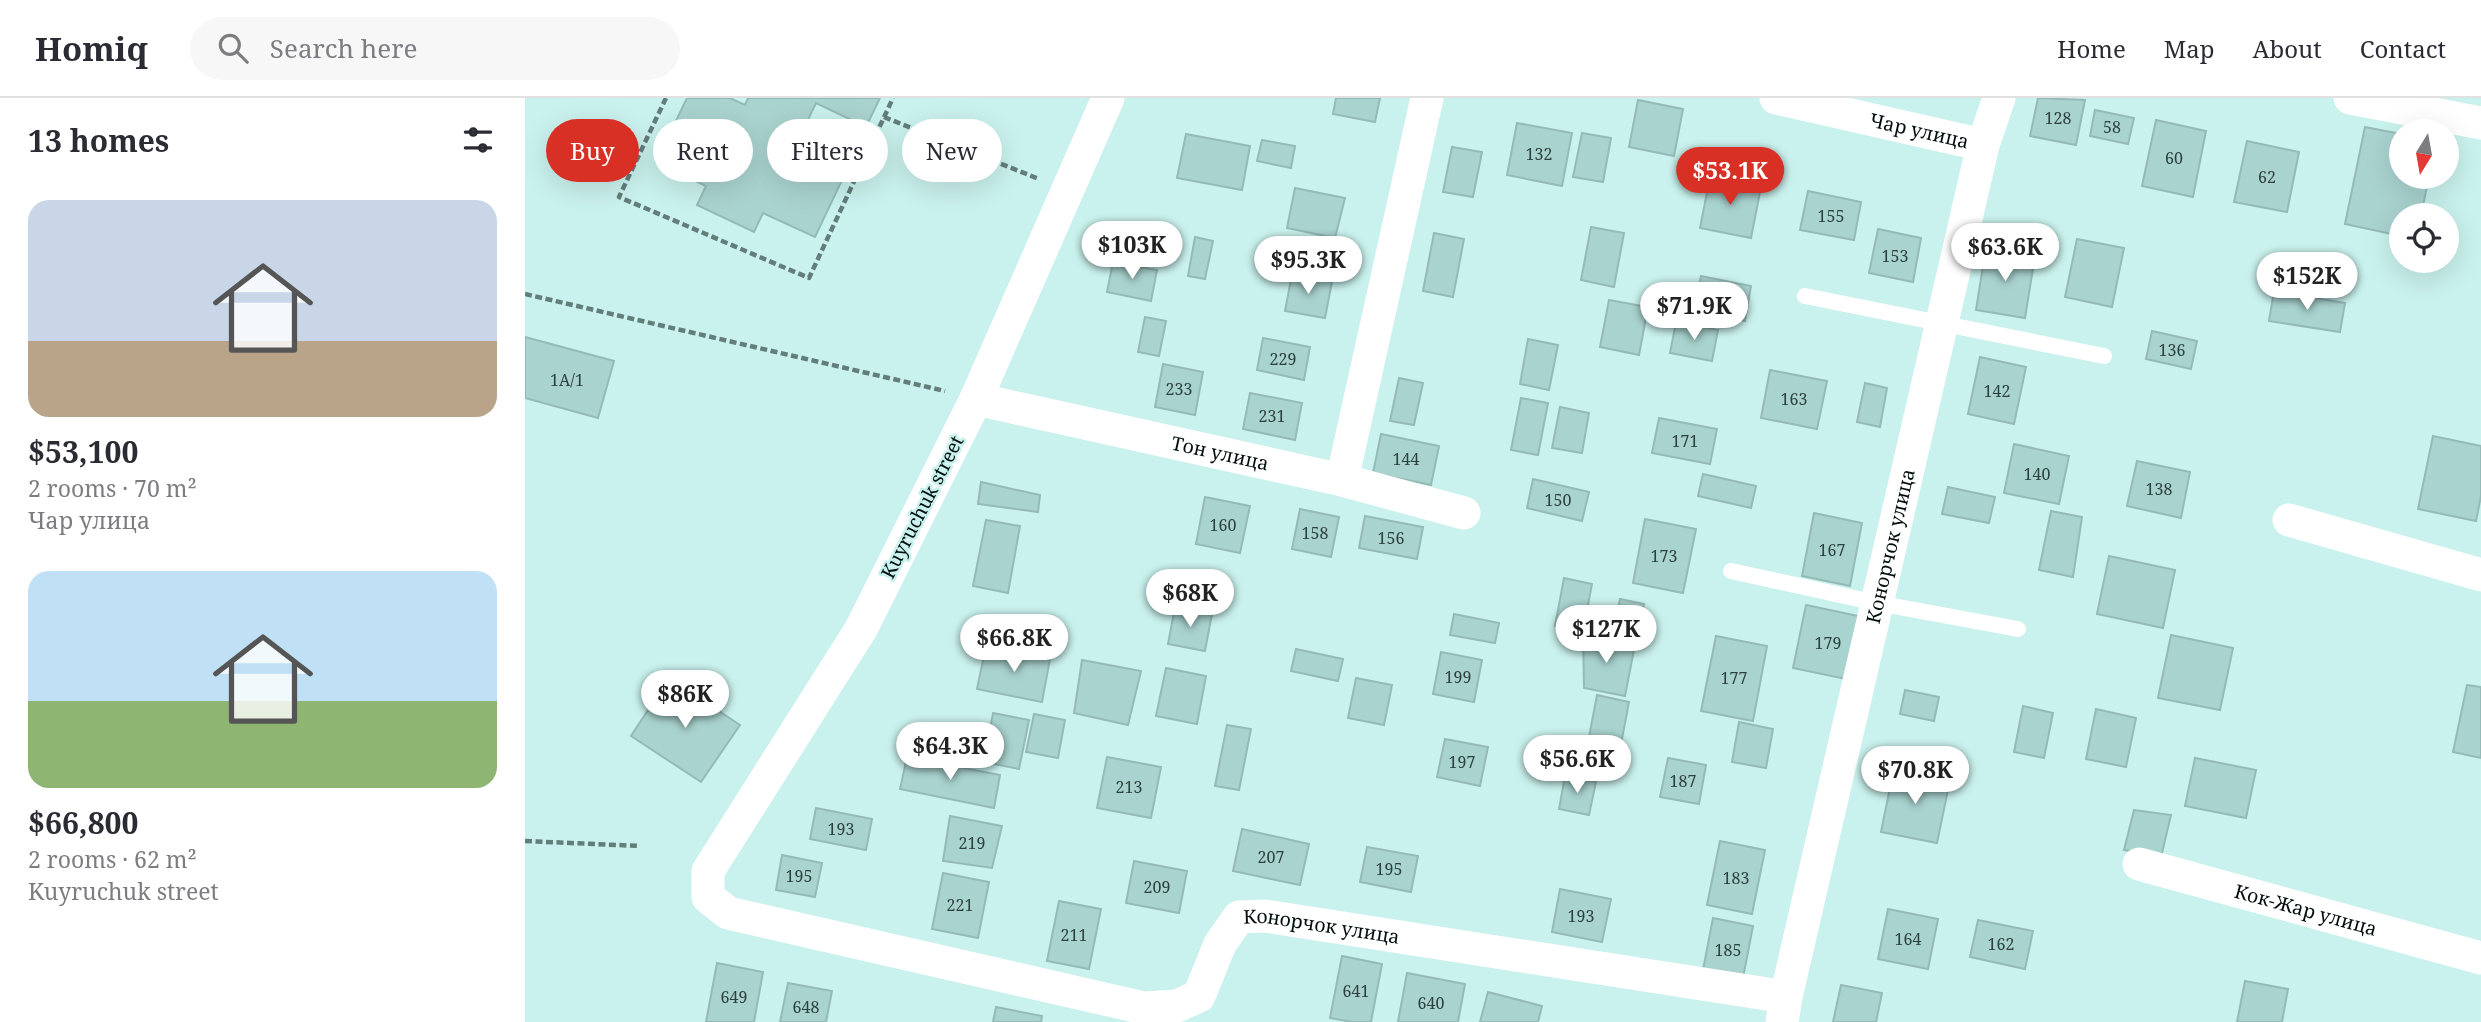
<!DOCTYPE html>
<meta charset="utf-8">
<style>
:root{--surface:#fff;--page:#f7f7f7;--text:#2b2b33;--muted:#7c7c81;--line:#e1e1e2;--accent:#d93025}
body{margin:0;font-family:"Noto Serif",serif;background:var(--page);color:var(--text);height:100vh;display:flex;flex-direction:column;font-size:26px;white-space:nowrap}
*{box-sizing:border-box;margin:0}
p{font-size:23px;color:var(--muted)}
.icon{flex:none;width:38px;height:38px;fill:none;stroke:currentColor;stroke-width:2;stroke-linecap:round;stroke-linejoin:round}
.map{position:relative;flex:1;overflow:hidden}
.panel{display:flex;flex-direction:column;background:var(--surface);width:525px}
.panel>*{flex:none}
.banner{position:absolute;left:21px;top:21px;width:665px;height:63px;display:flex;gap:14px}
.needle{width:46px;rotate:191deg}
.controls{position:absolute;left:1864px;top:21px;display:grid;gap:14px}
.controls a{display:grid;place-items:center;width:70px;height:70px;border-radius:50%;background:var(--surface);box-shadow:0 7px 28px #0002;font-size:35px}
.price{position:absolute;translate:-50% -60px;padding:0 16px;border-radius:24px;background:#fff;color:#222;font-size:23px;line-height:46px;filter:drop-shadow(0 2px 4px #0008)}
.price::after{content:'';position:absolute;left:50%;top:42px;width:21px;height:16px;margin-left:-10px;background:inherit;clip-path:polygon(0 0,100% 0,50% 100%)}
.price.selected{background:var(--accent);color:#fff}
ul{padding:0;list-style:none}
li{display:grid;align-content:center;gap:14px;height:371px;padding:0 28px}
li span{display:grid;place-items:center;height:217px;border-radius:21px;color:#555}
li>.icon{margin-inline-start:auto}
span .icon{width:126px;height:126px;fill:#fffc;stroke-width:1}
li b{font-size:30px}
h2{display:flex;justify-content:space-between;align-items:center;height:84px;padding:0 28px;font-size:30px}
.chip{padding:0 24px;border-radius:32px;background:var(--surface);box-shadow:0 7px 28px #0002;font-size:24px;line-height:63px}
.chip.selected{background:var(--accent);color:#fff}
header{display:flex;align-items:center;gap:42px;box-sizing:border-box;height:98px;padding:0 35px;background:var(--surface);border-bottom:2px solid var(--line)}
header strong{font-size:33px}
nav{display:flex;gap:38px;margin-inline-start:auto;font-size:24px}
.search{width:490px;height:63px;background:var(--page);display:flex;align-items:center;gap:18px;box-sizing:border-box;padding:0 24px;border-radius:38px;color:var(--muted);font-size:26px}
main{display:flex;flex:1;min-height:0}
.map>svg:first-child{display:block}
.building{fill:#a9d3cf;stroke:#94bab7;stroke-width:2}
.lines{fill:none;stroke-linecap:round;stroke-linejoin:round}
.path{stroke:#637d7a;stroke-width:4.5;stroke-dasharray:7 3.5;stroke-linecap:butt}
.service{stroke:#fff;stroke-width:16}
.minor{stroke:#fff;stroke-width:33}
.labels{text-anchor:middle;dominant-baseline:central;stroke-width:5;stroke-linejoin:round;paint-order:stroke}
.number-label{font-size:16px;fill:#2c403e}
.street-label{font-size:19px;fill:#030f0e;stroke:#c9f1ed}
</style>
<header>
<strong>Homiq</strong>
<div class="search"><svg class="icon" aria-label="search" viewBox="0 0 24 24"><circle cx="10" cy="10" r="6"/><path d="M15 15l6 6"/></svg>Search here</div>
<nav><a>Home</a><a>Map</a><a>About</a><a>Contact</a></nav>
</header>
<main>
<section class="panel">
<h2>13 homes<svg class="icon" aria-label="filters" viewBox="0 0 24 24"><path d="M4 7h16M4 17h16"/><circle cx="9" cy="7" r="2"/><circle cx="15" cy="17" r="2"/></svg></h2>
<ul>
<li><span style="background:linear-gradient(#c9d6e8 65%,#b9a48a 0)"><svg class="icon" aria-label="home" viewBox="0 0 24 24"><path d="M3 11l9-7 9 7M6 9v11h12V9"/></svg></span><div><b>$53,100</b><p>2 rooms · 70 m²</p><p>Чар улица</p></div></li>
<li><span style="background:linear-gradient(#bfe0f5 60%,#8fb573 0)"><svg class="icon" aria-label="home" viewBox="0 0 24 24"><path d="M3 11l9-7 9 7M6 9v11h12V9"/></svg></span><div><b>$66,800</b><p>2 rooms · 62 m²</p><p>Kuyruchuk street</p></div></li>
</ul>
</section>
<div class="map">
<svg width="1956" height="924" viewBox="0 0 1956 924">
<rect width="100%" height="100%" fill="#c9f1ed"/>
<path class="building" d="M162,0H205L220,7L223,0H355L341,29L291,5L277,34L328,59L290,139L238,115L229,134L172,107L181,88L131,64Z
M811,0H855L850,24L808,16Z
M1513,0L1560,2L1551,47L1505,38Z
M1113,2L1158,11L1149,58L1104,49Z
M1570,12L1609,20L1603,46L1565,38Z
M1631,22L1681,33L1668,99L1617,88Z
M992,25L1047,35L1037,88L982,77Z
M1840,29L1876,36V79H1904L1896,117H1876V138L1820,126Z
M1057,35L1086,40L1078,84L1048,79Z
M661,36L725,48L717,92L652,80Z
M737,42L770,48L766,70L732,63Z
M1722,43L1774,54L1762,114L1709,104Z
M927,49L957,54L948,99L918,94Z
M1185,79L1236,89L1226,140L1175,130Z
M770,90L820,100L810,140L762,130Z
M1283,93L1336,104L1329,142L1275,132Z
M1066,129L1099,135L1089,189L1056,182Z
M1353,131L1396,140L1388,184L1344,175Z
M909,135L939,141L928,199L898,193Z
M670,139L688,143L680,181L663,178Z
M1552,141L1599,150L1587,209L1540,199Z
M1461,149L1510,158L1500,220L1451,212Z
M588,164L632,172L626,203L582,194Z
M767,176L807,184L800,220L760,213Z
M1176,178L1226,188L1220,223L1169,213Z
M1749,193L1820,205L1815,234L1744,223Z
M1084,202L1123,209L1114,257L1075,249Z
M620,219L641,223L634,258L613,254Z
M1151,224L1193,232L1187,263L1145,255Z
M1627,233L1672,243L1666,271L1621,261Z
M0,239L89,263L73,320L0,300Z
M738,240L785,249L779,282L732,272Z
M1003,241L1033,247L1024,292L995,286Z
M1455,259L1501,269L1489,326L1443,316Z
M638,266L678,274L670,317L630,309Z
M1245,272L1302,283L1292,331L1236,320Z
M874,280L898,285L889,327L865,323Z
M1340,285L1362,290L1355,329L1332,324Z
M725,295L777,305L770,342L718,331Z
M996,300L1023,305L1013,357L986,352Z
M1035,309L1064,315L1057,355L1027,350Z
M1134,320L1192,331L1185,366L1127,355Z
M856,336L914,348L906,387L848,375Z
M1908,338L1956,348V398L1951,423L1893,411Z
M1489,346L1544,358L1534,406L1479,395Z
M1612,363L1665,374L1656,420L1602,408Z
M1178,376L1231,388L1226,410L1173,398Z
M1008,381L1064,394L1057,423L1002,410Z
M456,384L515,397L513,414L453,406Z
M1423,389L1470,399L1464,425L1417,416Z
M680,399L725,408L715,455L671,446Z
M775,411L814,419L806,459L767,451Z
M1526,413L1557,419L1548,479L1514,472Z
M1289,415L1337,425L1325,488L1277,478Z
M840,418L898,429L892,461L834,450Z
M1120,421L1171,431L1158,495L1108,485Z
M461,422L495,428L483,495L448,488Z
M1584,458L1650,472L1638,530L1572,516Z
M1039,480L1067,486L1058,533L1030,528Z
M1095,501L1119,506L1111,546L1087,541Z
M1281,507L1338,519L1326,582L1268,570Z
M650,509L687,516L680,553L643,546Z
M929,516L974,525L970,545L925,537Z
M1058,533L1109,552L1100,598L1059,590Z
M1646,537L1708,550L1695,612L1633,600Z
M1191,538L1242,548L1228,623L1176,613Z
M461,548L525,561L517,604L452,591Z
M771,551L818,561L813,583L766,573Z
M916,554L957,562L949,604L908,596Z
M557,562L616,573L603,627L549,615Z
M641,570L681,578L672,626L631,618Z
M144,580L215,627L176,684L106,638Z
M831,580L867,587L859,627L823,620Z
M1942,587L1956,589V660L1928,654Z
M1380,592L1414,599L1409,623L1375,616Z
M1072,597L1104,604L1096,646L1064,639Z
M1498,608L1528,615L1519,660L1489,654Z
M1571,611L1611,620L1601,669L1561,661Z
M468,615L504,622L494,671L459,664Z
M509,616L540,622L533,660L501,654Z
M1214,624L1248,631L1241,670L1207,664Z
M702,627L726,631L714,692L690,688Z
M920,641L963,649L955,688L912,679Z
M382,659L475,677L469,710L375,691Z
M582,659L636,669L626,720L572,710Z
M1143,660L1181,667L1174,706L1135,699Z
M1670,660L1731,672L1721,720L1660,708Z
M1369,670L1425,682L1412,745L1356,734Z
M1040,678L1071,684L1064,717L1034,711Z
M291,710L347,721L341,752L285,741Z
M1609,712L1646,717L1636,759L1599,752Z
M425,718L477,728L467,770L418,763Z
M717,731L784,746L775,787L708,773Z
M1195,743L1240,752L1227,816L1182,807Z
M842,749L893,758L886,794L835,784Z
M257,757L297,765L290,799L251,792Z
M609,763L662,773L654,815L601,805Z
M418,775L464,784L453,840L407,831Z
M1035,791L1086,801L1077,844L1027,834Z
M534,803L576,811L564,871L522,863Z
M1363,811L1413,821L1403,871L1353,861Z
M1188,820L1228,828L1217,885L1177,877Z
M1453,822L1508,833L1500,871L1445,859Z
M817,858L857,866L846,924H827L805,920Z
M192,865L238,874L229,924H181Z
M882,875L940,886L933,924H873Z
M1720,883L1763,891L1757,924H1712Z
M263,885L307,893L301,924H255Z
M1316,887L1357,895L1351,924H1308Z
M963,894L1017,908L1013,924H955Z
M471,909L517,918L516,924H468Z"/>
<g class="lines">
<path class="path" d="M141,0L94,99L284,180L368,0
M359,19L514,81
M0,196L420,293
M0,743L115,748"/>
<path class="service" d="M1280,198L1579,258
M1206,473L1352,505L1493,531"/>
<g class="minor">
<path id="s1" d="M583,0L451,301L336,531L183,773V799L203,815L619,910L652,908L674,898L695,846L714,819L740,818L1261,899"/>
<path id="s2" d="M1251,0L1458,47"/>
<path d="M1825,0L1956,25"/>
<path id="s3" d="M451,301L817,382L939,415"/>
<path d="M817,382L902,0"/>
<path d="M1764,422L1956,477"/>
<path id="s4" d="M1614,766L1956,860"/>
<path id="s5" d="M1257,924L1261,899L1458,47L1474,0"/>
</g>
</g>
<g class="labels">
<g class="number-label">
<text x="1533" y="20">128</text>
<text x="1587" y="29">58</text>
<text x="1014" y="56">132</text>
<text x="1649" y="60">60</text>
<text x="1742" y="79">62</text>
<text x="1306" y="118">155</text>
<text x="1370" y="158">153</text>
<text x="1647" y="252">136</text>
<text x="758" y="261">229</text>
<text x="42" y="282">1А/1</text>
<text x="654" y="291">233</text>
<text x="1472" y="293">142</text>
<text x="1269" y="301">163</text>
<text x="747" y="318">231</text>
<text x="1160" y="343">171</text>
<text x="881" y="361">144</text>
<text x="1512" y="376">140</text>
<text x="1634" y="391">138</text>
<text x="1033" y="402">150</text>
<text x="698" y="427">160</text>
<text x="790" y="435">158</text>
<text x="866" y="440">156</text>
<text x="1307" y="452">167</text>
<text x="1139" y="458">173</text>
<text x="1303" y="545">179</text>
<text x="933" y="579">199</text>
<text x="1209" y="580">177</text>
<text x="937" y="664">197</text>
<text x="1158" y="683">187</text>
<text x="604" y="689">213</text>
<text x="316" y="731">193</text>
<text x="447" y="745">219</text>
<text x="746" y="759">207</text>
<text x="864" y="771">195</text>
<text x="274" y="778">195</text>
<text x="1211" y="780">183</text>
<text x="632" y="789">209</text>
<text x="435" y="807">221</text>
<text x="1056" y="818">193</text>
<text x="549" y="837">211</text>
<text x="1383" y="841">164</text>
<text x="1476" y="846">162</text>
<text x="1203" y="852">185</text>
<text x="831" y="893">641</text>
<text x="209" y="899">649</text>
<text x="906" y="905">640</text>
<text x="281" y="909">648</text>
</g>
<g class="street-label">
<text stroke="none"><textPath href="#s2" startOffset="147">Чар улица</textPath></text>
<text stroke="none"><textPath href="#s3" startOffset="250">Тон улица</textPath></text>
<text transform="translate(397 409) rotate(-63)">Kuyruchuk street</text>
<text stroke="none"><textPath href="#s5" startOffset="488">Конорчок улица</textPath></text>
<text stroke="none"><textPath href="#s4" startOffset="173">Кок-Жар улица</textPath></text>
<text stroke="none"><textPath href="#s1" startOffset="1580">Конорчок улица</textPath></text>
</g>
</g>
</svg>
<div class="controls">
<a><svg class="needle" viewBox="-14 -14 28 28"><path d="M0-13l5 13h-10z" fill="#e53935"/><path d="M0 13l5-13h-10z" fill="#7c7c81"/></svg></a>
<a><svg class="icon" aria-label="locate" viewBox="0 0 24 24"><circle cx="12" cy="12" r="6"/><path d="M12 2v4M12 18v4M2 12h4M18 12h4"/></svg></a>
</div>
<b class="price selected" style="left:1205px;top:109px">$53.1K</b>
<b class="price" style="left:607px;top:183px">$103K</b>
<b class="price" style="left:1480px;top:185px">$63.6K</b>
<b class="price" style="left:783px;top:198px">$95.3K</b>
<b class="price" style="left:1782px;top:214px">$152K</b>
<b class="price" style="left:1169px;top:244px">$71.9K</b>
<b class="price" style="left:665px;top:531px">$68K</b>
<b class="price" style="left:1081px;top:567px">$127K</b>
<b class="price" style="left:489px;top:576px">$66.8K</b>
<b class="price" style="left:160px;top:632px">$86K</b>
<b class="price" style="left:425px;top:684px">$64.3K</b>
<b class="price" style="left:1052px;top:697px">$56.6K</b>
<b class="price" style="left:1390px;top:708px">$70.8K</b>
<div class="banner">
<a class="chip selected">Buy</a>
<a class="chip">Rent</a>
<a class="chip">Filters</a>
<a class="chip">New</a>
</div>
</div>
</main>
